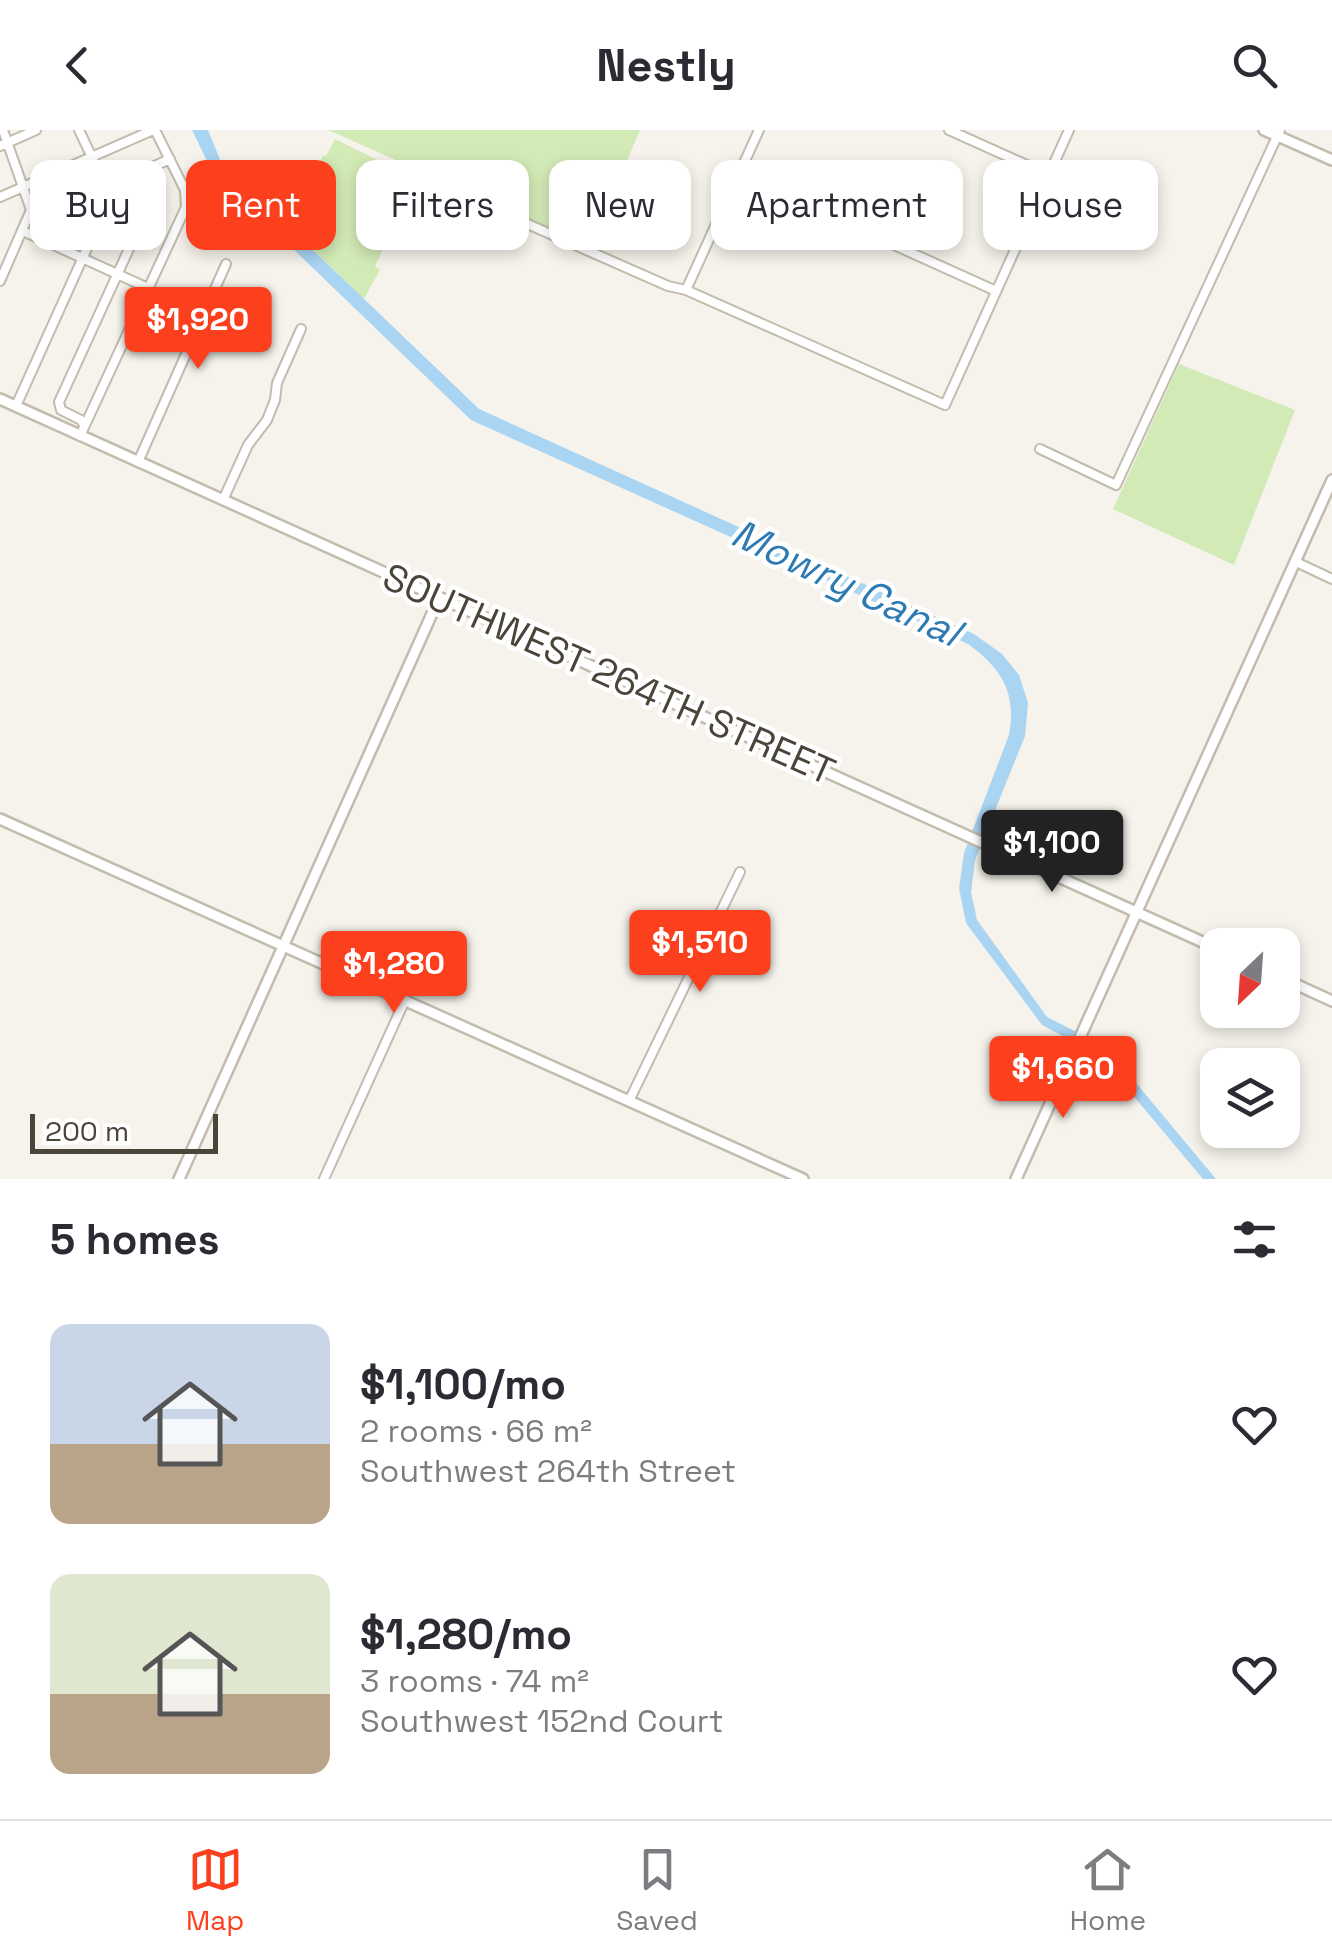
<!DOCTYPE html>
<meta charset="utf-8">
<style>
:root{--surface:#fff;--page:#f2f2f3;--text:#2b2b33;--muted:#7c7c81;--line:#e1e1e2;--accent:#fc3f1d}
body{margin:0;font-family:"Space Grotesk",sans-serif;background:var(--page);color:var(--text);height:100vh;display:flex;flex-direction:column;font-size:38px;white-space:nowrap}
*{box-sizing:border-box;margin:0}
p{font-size:32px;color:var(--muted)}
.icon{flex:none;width:55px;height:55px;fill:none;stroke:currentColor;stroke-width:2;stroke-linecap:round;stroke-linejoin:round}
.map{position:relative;height:1049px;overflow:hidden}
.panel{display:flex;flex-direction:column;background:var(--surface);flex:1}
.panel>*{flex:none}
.top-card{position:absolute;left:30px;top:30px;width:1272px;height:90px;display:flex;gap:20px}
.needle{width:65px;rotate:205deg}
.tools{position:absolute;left:1200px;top:798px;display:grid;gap:20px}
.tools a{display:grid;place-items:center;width:100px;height:100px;border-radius:20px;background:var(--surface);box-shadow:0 5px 15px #0003;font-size:50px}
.scale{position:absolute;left:30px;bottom:25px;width:188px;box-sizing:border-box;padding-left:10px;border:5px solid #4b4439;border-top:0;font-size:28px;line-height:35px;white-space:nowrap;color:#4b4439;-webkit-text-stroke:8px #fff;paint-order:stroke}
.price{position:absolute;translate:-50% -85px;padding:0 22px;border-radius:10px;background:var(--accent);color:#fff;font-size:32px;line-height:65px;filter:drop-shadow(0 2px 5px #0008)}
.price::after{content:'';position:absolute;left:50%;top:60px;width:30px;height:22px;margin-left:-15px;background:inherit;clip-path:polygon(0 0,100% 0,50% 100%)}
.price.active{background:#222;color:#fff}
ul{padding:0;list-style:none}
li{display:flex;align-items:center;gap:30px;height:250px;padding:0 50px}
li span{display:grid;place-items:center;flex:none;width:280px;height:200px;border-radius:20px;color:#555}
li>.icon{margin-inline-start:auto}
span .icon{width:120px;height:120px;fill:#fffc;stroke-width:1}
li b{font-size:42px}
h2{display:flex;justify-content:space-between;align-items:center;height:120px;padding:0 50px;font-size:42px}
.pill{padding:0 35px;border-radius:20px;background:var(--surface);box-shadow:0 5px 15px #0003;font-size:35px;line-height:90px}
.pill.active{background:var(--accent);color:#fff}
header{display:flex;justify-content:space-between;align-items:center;height:130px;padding:0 50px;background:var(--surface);font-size:45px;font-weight:600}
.menu{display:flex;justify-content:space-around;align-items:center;height:140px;border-top:2px solid var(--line);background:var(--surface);font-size:28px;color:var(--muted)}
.menu a{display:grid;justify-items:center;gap:5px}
.menu .active{color:var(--accent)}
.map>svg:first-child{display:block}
.green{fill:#d2eab5}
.water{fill:#a9d4f2}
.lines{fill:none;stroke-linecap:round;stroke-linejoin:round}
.minor-casing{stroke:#c2bbae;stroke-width:12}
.tertiary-casing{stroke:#c2bbae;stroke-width:14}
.minor{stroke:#fff;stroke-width:8}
.tertiary{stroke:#fff;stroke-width:9}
.labels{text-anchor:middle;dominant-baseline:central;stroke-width:9;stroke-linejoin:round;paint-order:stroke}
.street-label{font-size:38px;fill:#4b4439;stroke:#fff}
.water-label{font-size:40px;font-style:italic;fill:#2e7ab2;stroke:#fff}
</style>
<header><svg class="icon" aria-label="back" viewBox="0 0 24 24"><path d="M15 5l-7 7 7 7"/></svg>Nestly<svg class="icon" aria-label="search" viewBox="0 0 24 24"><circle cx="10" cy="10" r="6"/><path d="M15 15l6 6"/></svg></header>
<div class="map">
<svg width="1332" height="1049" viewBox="0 0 1332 1049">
<rect width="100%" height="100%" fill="#f6f3ec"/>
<path class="green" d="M328,0H640L590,116Z
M335,9L416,49L375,136L380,140L364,169L291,98L323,25L326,26Z
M1179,234L1295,280L1234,435L1113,379Z"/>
<path class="water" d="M192,0H208L221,32L479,279L974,504L1002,524L1019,545L1028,573L1025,606L975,730L971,762L977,790L1047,887L1106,917L1216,1049H1203L1100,926L1042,895L966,793L959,758L964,723L1009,605C1017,562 1001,538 968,514L471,290L212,41Z"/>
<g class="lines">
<defs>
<path id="minor" d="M949,0L1049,45
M0,16L36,0
M739,45L996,161
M422,51H430L668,156L686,160L945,275L1069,0
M0,67L153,0
M31,80L51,82L170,29
M23,101L150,159
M0,151L31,80L3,0
M686,160L759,0
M16,276L107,74L106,57L79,0
M84,295L81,290L61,280L59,272L149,75V66L139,43
M80,306L186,77L185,60L155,0
M1040,319L1116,355L1280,0
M138,332L226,134
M223,370L248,315L267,290L275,270L277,253L301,199
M1296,432L1332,449
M629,971L740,742
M324,1049L405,870"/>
<path id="tertiary" d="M1264,0L1332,30
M0,269L1218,819
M0,689L803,1049
M1282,848L1332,871
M179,1049L439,468
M1016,1049L1332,350"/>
</defs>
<use href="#minor" class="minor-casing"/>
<use href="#tertiary" class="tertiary-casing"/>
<use href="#minor" class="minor"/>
<use href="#tertiary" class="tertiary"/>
</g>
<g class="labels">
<g class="street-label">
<text transform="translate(609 544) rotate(24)">SOUTHWEST 264TH STREET</text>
</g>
<g class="water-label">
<text transform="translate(846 453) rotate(25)">Mowry Canal</text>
</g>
</g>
</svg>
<div class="tools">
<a><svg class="needle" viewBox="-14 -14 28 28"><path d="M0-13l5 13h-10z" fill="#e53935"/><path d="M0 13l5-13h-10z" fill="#7c7c81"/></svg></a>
<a><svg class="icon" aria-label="layers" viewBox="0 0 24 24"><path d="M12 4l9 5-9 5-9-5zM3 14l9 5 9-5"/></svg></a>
</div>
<div class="scale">200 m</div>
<b class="price" style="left:198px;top:242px">$1,920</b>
<b class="price active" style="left:1052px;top:765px">$1,100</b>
<b class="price" style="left:700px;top:865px">$1,510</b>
<b class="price" style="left:394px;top:886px">$1,280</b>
<b class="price" style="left:1063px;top:991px">$1,660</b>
<div class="top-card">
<a class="pill">Buy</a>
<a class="pill active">Rent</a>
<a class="pill">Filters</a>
<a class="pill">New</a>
<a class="pill">Apartment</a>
<a class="pill">House</a>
</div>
</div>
<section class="panel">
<h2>5 homes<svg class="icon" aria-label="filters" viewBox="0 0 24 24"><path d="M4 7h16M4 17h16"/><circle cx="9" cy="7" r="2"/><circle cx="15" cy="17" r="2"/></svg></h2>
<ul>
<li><span style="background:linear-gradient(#c9d6e8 60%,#b9a48a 0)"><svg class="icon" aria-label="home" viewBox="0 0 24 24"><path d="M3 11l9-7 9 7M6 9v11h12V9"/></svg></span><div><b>$1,100/mo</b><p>2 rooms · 66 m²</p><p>Southwest 264th Street</p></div><svg class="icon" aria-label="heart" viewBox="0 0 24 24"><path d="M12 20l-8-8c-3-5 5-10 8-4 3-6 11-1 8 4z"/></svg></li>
<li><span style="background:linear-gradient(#dfe7d0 60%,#b9a48a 0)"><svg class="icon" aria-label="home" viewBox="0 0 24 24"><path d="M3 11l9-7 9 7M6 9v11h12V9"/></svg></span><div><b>$1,280/mo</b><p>3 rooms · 74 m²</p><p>Southwest 152nd Court</p></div><svg class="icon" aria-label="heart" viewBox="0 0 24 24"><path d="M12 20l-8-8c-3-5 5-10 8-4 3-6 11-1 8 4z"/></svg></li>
</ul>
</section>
<nav class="menu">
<a class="active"><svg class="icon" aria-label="map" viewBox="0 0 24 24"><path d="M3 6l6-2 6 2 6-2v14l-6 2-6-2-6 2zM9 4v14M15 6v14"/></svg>Map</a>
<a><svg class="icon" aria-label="saved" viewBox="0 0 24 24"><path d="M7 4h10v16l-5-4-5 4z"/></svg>Saved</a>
<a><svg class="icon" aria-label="home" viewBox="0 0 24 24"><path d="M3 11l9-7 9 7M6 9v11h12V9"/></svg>Home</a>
</nav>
